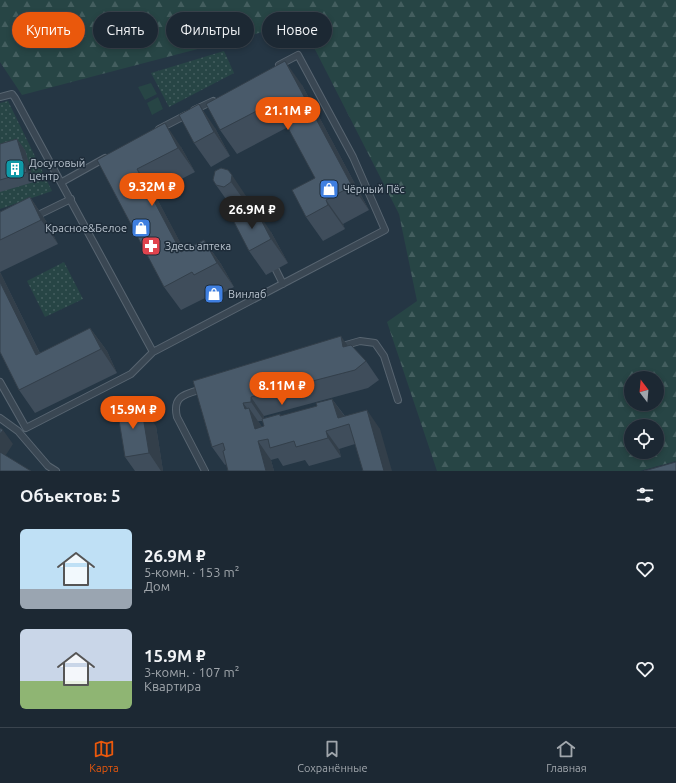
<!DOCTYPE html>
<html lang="ru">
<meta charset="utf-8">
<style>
:root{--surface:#1c2833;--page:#29343f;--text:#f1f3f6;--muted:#a0a6ac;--line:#3a444e;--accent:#ea580c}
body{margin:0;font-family:Ubuntu,sans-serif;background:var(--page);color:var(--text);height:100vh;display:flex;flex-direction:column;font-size:15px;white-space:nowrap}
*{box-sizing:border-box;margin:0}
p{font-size:13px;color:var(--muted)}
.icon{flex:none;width:22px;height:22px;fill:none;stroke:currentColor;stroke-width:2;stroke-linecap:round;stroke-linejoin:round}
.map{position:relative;height:471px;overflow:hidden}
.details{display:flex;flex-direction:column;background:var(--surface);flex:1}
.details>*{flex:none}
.guide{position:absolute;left:12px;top:12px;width:400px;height:36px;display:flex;gap:8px}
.needle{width:26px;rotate:344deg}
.fabs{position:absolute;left:624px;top:371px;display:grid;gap:8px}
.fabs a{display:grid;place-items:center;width:40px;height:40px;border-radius:50%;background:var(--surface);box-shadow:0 2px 6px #0003,0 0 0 1px var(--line);font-size:20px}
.price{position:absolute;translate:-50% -34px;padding:0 9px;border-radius:14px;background:var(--accent);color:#fff;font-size:13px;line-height:26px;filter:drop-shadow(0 1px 2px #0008)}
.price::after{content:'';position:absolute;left:50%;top:24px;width:12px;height:9px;margin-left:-6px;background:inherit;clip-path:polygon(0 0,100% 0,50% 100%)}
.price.active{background:#222;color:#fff}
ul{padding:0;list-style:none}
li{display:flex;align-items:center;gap:12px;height:100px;padding:0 20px}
li span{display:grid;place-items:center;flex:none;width:112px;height:80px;border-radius:6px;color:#555}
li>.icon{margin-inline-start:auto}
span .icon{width:48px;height:48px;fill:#fffc;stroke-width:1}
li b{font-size:17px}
h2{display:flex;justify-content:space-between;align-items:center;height:48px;padding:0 20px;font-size:17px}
.pill{padding:0 14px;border-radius:18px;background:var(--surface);box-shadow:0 2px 6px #0003,0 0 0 1px var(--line);font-size:14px;line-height:36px}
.pill.active{background:var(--accent);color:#fff}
.dock{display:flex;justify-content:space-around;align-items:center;height:56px;border-top:1px solid var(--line);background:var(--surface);font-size:11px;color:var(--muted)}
.dock a{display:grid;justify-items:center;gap:2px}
.dock .active{color:var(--accent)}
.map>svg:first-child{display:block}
.green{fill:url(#green-dots)}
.forest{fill:url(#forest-firs);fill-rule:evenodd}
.pitch{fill:#274545}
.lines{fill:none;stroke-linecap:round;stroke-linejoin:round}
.service-casing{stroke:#586571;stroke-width:8}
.service{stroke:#3a4753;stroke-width:6}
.wall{fill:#3f4d5b;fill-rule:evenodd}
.shaded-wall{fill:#333f4a}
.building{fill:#495a6a;stroke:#333f4a}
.labels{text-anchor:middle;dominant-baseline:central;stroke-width:3;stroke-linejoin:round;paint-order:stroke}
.poi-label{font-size:11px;fill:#b7c2cd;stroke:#1e2c39;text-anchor:start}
</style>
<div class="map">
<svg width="676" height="471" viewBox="0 0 676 471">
<defs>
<pattern id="green-dots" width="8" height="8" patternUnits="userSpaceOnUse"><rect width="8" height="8" fill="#274545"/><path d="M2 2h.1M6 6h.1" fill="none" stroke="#445e5f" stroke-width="1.8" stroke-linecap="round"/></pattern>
<pattern id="forest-firs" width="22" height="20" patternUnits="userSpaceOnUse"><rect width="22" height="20" fill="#274545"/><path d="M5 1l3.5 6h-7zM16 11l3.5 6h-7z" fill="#445e5f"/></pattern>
</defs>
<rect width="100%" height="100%" fill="#253644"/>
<path class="green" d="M224,51L234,73L169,107L151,73Z
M8,101L52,191L0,209V103Z
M64,262L83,299L45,317L27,281Z"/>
<path class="forest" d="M0,0H676V461L640,471H437L387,322L417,301L399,214L301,22L22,95L0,62ZM631,378H657V404H631ZM631,426H657V452H631Z"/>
<path class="pitch" d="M151,83L157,94L145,100L138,87Z
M158,97L163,109L152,115L147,103Z"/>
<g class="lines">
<defs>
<path id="service" d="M0,97L12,94L15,98L153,352L385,230L353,157L298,55L279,65
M194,110L213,101
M159,129L186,115
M62,182L105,158
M34,217L71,199
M276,270L283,284
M339,347L360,341L375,343L384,356L398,400
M0,382L26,428L131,374L153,352
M202,389C185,394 172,396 177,417L205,471
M0,418L18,431L48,466L56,471"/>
</defs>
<use href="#service" class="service-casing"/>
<use href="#service" class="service"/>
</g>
<path class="wall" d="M302,85L369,210L343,224L345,229L323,241L306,217L315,178L288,127L237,154L220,130Z
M215,128L230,156L211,167L194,143Z
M17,139L25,150L34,182L0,192V144Z
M181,147L195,172L154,193L184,250L204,240L221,264L234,287L211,299L209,296L181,310L164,287L97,160Z
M221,168L248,199V206L241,211L233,209L216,185Z
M30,197L46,221L58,244L0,272L40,353L90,328L107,351L117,373L35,413L19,390L0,352V212Z
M271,232L288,263L266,275L249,251Z
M348,345L366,361L379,380L368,388L264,416V418L281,416L317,406L332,399L345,416L380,429L355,444L339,449L341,457L309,466L305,460L283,466L278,458L271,460L274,471H228L227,464L225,465L212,447L193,381ZM258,421H263L264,426L262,427Z
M156,426L163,471H135L125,457Z"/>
<path class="shaded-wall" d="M285,61L302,85L369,210L352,186Z
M199,104L215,128L230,156L214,132Z
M165,123L181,147L195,172L178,148Z
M17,139L25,150L34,182L27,172Z
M137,169L154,193L197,274L181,252Z
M232,175L248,199V206L231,182Z
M30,197L46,221L58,244L41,220Z
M326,200L343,224L345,229L328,205Z
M255,208L271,232L288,263L271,239Z
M204,240L221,264L234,287L217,263Z
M0,272L50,374L36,355L0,282Z
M90,328L107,351L117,373L101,349Z
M341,336L354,355L343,347Z
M251,397L264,416V421L251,402Z
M332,399L345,417L338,418Z
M243,403L250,412L249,408L262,427L255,429L245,409Z
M141,404L156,426L163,471H161L149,453Z
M367,410L380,429L392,471H384Z
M3,430L13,444L2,461L0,459V434Z
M326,431L339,449L341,457L328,438Z
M258,441L271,460L274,471H266Z"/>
<path class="building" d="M285,61L352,186L326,200L328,205L306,217L292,190L315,178L274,102L220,130L206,104Z
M199,104L214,132L194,143L179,115Z
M165,123L178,148L137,169L181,252L204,240L217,263L194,275L192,272L164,287L97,160Z
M17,139L27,172L0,180V144Z
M221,168L228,170L232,175L231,182L224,187L216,185L213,180L215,171Z
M30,197L41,220L0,240V212Z
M255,208L271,239L249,251L233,220Z
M0,282L36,355L90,328L101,349L19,390L0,352Z
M341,336L343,347L351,345L366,361L355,370L251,397V402L243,403L245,409L249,408L255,429L264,426L262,419L280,414V416L317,406L316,403L332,399L338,418L367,410L384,471H363L349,424L326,431L328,438L296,447L294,441L270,448L268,439L258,441L266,471H228L223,451L225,450L223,443L212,447L193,381Z
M141,404L149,453L125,457L117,408Z
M0,428L3,430L0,434Z
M0,452L31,471H0Z
M676,462V471H644Z"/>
<defs>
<symbol id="building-square" viewBox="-11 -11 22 22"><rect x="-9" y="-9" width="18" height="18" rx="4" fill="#0f9aa8" stroke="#1e2c39"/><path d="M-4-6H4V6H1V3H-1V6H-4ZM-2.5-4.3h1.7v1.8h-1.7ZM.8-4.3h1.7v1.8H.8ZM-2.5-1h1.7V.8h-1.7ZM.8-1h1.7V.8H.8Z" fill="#fff"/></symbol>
<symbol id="shop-square" viewBox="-11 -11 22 22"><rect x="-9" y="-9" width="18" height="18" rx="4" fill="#3f7fe0" stroke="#1e2c39"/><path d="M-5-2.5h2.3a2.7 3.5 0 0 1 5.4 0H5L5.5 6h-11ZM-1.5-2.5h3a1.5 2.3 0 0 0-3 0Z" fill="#fff"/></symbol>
<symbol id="pharmacy-square" viewBox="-11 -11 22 22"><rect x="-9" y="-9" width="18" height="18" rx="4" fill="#e0444e" stroke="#1e2c39"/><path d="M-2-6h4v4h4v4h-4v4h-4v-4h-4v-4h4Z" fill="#fff"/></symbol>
</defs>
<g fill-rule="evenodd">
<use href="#building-square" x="4" y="158" width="22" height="22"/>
<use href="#shop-square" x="318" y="178" width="22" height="22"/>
<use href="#shop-square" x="130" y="217" width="22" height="22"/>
<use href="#pharmacy-square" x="140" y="235" width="22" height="22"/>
<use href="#shop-square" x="203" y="283" width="22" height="22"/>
</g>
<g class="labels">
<g class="poi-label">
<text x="29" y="163">Досуговый<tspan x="29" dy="13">центр</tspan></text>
<text x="343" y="189">Чёрный Пёс</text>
<text x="127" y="228" text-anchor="end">Красное&amp;Белое</text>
<text x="165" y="246">Здесь аптека</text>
<text x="228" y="294">Винлаб</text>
</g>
</g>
</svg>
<div class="fabs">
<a><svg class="needle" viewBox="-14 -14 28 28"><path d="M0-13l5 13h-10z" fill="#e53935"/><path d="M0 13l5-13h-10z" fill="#a0a6ac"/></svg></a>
<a><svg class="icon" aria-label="locate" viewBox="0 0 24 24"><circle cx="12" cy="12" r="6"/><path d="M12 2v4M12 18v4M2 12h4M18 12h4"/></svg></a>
</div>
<b class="price" style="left:288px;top:131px">21.1M ₽</b>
<b class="price" style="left:152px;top:207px">9.32M ₽</b>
<b class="price active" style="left:252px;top:230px">26.9M ₽</b>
<b class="price" style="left:282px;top:406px">8.11M ₽</b>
<b class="price" style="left:133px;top:430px">15.9M ₽</b>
<div class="guide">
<a class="pill active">Купить</a>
<a class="pill">Снять</a>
<a class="pill">Фильтры</a>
<a class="pill">Новое</a>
</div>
</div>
<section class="details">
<h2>Объектов: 5<svg class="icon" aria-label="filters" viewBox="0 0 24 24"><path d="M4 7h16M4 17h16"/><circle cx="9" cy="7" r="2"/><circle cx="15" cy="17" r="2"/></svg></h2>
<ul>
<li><span style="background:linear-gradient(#bfe0f5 75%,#9aa5b1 0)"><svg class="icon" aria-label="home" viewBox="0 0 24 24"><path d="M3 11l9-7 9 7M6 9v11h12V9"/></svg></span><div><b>26.9M ₽</b><p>5-комн. · 153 m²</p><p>Дом</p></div><svg class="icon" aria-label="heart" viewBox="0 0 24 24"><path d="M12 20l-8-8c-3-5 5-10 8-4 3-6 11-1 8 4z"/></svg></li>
<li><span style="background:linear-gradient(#c9d6e8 65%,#8fb573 0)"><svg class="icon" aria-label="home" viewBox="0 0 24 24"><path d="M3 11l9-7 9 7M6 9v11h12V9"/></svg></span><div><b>15.9M ₽</b><p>3-комн. · 107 m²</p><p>Квартира</p></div><svg class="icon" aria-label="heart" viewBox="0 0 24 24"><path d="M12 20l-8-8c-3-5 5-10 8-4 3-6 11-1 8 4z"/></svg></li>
</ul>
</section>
<nav class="dock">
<a class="active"><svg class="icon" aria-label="map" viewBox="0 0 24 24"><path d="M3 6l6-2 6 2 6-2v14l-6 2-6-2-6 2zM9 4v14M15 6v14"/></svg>Карта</a>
<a><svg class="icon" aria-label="saved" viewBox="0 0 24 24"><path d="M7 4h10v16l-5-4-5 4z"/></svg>Сохранённые</a>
<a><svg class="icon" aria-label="home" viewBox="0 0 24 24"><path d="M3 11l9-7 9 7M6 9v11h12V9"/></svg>Главная</a>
</nav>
